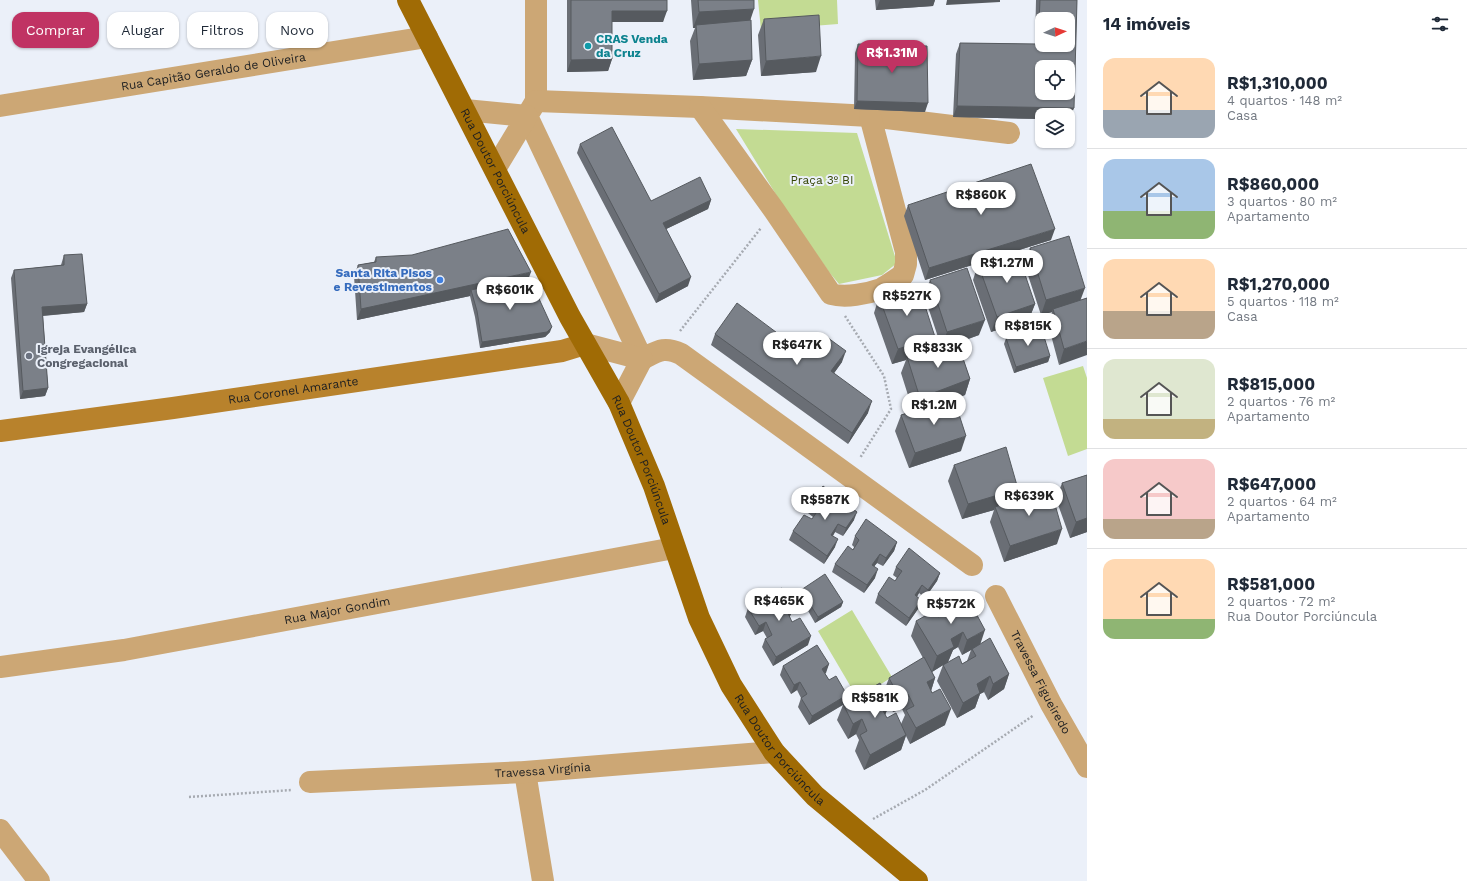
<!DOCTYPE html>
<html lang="pt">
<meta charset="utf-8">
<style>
:root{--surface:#fff;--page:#f6f6f7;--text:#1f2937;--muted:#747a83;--line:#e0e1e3;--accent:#c03363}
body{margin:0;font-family:"Work Sans",sans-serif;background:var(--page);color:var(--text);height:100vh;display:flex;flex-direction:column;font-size:15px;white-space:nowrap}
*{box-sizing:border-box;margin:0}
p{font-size:13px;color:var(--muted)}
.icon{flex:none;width:22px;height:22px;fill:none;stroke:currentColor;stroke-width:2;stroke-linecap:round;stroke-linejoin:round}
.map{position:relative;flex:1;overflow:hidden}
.sheet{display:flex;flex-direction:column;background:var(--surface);width:380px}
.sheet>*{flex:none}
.banner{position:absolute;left:12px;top:12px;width:380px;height:36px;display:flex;gap:8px}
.needle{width:26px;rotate:87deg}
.buttons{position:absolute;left:1035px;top:12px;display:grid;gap:8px}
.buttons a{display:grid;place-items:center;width:40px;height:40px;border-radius:8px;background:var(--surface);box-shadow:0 1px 3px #0004;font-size:20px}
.price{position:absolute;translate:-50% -34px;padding:0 9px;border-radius:14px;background:#fff;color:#222;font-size:13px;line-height:26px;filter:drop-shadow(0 1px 2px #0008)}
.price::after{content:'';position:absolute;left:50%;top:24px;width:12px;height:9px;margin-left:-6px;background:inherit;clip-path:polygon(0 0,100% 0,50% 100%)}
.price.current{background:var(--accent);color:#fff}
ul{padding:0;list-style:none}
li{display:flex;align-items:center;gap:12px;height:100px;padding:0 16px}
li+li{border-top:1px solid var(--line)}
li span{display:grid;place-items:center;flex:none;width:112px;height:80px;border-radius:12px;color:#555}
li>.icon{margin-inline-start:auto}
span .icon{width:48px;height:48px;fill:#fffc;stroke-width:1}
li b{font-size:17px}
h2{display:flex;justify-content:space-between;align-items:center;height:48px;padding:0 16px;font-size:17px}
.pill{padding:0 14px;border-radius:12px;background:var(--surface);box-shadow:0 1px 3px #0004;font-size:14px;line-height:36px}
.pill.current{background:var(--accent);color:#fff}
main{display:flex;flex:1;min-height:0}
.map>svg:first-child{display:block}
.green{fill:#c3db93}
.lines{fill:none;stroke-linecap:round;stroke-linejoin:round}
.path{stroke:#a6aab1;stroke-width:2.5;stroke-dasharray:2 2;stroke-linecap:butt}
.street{stroke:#cca775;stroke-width:22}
.secondary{stroke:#b8822c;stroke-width:22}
.primary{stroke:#a06b05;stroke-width:22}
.wall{fill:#6a6e75;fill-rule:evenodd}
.shaded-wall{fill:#565a5f}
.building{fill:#7b8088;stroke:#565a5f;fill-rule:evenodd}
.culture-dot{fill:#0f9aa8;stroke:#ebf0f9;stroke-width:1.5}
.shop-dot{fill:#3f7fe0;stroke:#ebf0f9;stroke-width:1.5}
.worship-dot{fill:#6b7280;stroke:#ebf0f9;stroke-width:1.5}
.labels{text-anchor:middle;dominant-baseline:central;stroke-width:4;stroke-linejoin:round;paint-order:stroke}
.culture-label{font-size:12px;font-weight:bold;fill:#0d838f;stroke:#ebf0f9;text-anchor:start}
.street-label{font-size:12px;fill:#1c1e21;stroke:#ebf0f9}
.park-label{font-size:12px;fill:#374706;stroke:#ebf0f9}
.shop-label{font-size:12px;font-weight:bold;fill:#366cbe;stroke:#ebf0f9;text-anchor:end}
.worship-label{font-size:12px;font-weight:bold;fill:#5b616d;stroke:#ebf0f9;text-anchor:start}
</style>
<main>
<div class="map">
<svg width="1087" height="881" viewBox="0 0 1087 881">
<rect width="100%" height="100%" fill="#ebf0f9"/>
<path class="green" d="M758,0H837L838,24L761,30Z
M736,129L857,133L897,263L882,275L839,284L829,272L783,206Z
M1083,366L1087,378V449L1068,456L1043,378Z
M852,610L892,677L858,699L818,631Z"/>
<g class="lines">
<path class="path" d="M845,316L884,376L891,409L860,458
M680,331L761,228
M189,797L292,790
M873,819L925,790L1034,715"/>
<g class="street">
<path d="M536,0V101L527,116L642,359C658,351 664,346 681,354L972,565"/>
<path d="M536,101L700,107L870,116L1009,133"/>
<path id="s1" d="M0,106L427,37"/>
<path d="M700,107L774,210L831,294C845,298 867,294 881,289C889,285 896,279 903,275L906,264V252L870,116"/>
<path d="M465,110L527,116L495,169"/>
<path d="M585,344L642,359L619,403"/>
<path id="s2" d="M996,596L1051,704L1087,767"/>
<path id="s3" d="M0,667L124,650L674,548"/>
<path d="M525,772L543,881"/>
<path id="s4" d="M310,782L525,772L774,752"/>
<path d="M0,830L39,881"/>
</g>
<path class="secondary" id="s5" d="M0,431L173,408L562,351L585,344"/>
<path class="primary" id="s6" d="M408,0L570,317L619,403L654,486L699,618L731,685L774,752L815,796L917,881"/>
</g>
<path class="wall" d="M567,0H667L663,22H612V59L608,71L567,72Z
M691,0H754L750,20L752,60L746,76L693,80L690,41L695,28H693Z
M875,0H935L933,6L876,10Z
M1036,0H1077L1070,119L1042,115V119L953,117L956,54L960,43L1035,44Z
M764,19L816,72L761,76L758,35Z
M858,44L925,112L854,109L855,53Z
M580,144L651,201L711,200L708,209L666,229L688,286L656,303L577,153Z
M908,205L1051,240L925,280L904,216Z
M1030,248L1081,300L1087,298L1059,365L1048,324L1052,312L1041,315L1024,263Z
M64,255L87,304L84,312L43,316L48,388L45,396L20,399L11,278L14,270L61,265Z
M376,257L529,277L550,332L545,337L480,348L475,317L470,296L357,320L354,276L358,265L374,262Z
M978,264L1035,304L1029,319L991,332L973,280Z
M930,280L979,335L958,343L970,379L965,395L954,399L961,451L909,468L895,431L901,415L913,411L901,373L906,360L892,364L874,313L879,297L935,337L931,350L941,346L924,295Z
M715,334L808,356L842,362L834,373L868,413L848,444L711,345Z
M1006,338L1050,356L1048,362L1014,373L1004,344Z
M954,465L1018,489L1014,500L1057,544L1004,562L990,522L994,510L962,519L948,481Z
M1087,475V532L1070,538L1056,499L1062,483Z
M811,504L854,520L843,536L835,532L833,536L835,547L824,564L789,540L793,531L812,519L813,517L808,513Z
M855,536L897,542L894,551L883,566L877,563L874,566L875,578L864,593L832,572L835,564L853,550L854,547L852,545Z
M896,567L940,573L937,581L925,598L919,593L917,597L918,609L906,626L875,603L878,594L895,581L897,578L893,575Z
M801,590L843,602L841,607L815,623L799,595Z
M945,604L980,644L1009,674L1004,689L988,700L984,692L980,694L975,708L957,718L937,681L943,665L932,672L935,678L931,691L945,725L910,744L906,736L901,750L864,770L855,751L859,740L856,734L848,739L837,720L843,705L809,725L798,707L801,698L797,690L791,694L780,675L783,666L829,664L825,673L829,680L847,695L845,703L884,691L889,678L923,658L911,636L916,621L938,617L940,616ZM958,647L962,655L971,650L967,661L962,664L948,662L953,650ZM889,705L893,712L902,709L905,715L901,724L887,718L885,715Z
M794,607L790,616H789L792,622L808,645L773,666L762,647L765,639L767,638L763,631L755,635L745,617L748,608Z"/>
<path class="shaded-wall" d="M880,0H935L933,6L876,10Z
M947,0H1000V2L946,5Z
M754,9L749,24L696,25L695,28H693L699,12Z
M612,11H667L663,22H608Z
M821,56L816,72L761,76L766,61Z
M612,59L608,71L567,72L571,60Z
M752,60L746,76L693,80L699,64Z
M857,101L928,103L925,112L854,109Z
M957,106L1074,108L1070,119H1068V115H1042V119L953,117Z
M711,200L708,209L660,232L663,223Z
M1055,229L1051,240L925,280L929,268Z
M531,272L527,283L471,290L470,296L357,320L361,309Z
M691,277L688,286L656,303L659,294Z
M1085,288L1079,304L1053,309L1052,312L1041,315L1046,300Z
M87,304L84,312L39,316L42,307Z
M1035,304L1029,319L991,332L997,317Z
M985,320L979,335L941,348L947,332Z
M552,327L550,332L545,337L480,348L482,342Z
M935,337L929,353L907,357L906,360L892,364L898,349Z
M1087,341V355L1059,365L1064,349Z
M846,351L842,362L827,383L831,371Z
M1050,356L1048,362L1014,373L1016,367Z
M970,379L965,395L914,413L920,398Z
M48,388L45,396L20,399L23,391Z
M872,401L868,413L848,444L852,433Z
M966,436L961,451L909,468L915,453Z
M1018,489L1013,504L995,507L994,510L962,519L968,504Z
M857,512L854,520L843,536L846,528Z
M1087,518V532L1070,538L1076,522Z
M838,524L835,532L828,543L831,535Z
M1062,529L1057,544L1004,562L1010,546Z
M838,539L835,547L824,564L827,556Z
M897,542L894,551L883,566L886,558Z
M880,554L877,563L869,573L872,565Z
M878,569L875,578L864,593L867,585Z
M940,573L937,581L925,598L928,590Z
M922,585L919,593L912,604L915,595Z
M921,600L918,609L906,626L909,618Z
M843,602L841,607L815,623L818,617Z
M794,607L790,616L784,620L787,611Z
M766,622L763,631L755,635L759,626Z
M985,630L980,645L962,655L967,640Z
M963,632L958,647L953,650L948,662L932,672L937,656L951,639Z
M811,636L808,645L773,666L776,657Z
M829,664L826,673L819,677L822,669Z
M1009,674L1004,689L988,700L993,684Z
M990,676L984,692L980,694L975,708L957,718L963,703L977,684Z
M935,678L930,694L927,682Z
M800,682L797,690L791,694L794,685Z
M908,694L902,709L893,712L899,697Z
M847,695L844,704L809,725L812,716Z
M890,702L884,718L881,707Z
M951,709L945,725L910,744L916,728Z
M862,719L856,734L848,739L853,724Z
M906,735L901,750L864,770L870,755Z"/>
<path class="building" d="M571,0H667V11H612V59L571,60Z
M698,0H754V9L699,12Z
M1040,0H1077L1074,108L957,106L960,43L1038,44ZM1042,19H1068V45H1042ZM1042,67H1068V93H1042Z
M819,15L821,56L766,61L764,19Z
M751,20L752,60L699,64L696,25Z
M858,44L927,46L928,103L857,101Z
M612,127L651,201L700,177L711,200L663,223L691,277L659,294L580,144Z
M1031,164L1055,229L929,268L908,205Z
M508,229L531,272L361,309L358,265L376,262V257L412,255Z
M1069,236L1085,288L1046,300L1030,248Z
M1017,251L1035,304L997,317L978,264Z
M82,254L87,304L42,307L48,388L23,391L14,270L64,265V255Z
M967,268L985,320L947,332L930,280Z
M529,277L552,327L547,332L482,342L477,311L471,290Z
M918,284L935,337L898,349L879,297Z
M1087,298V341L1064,349L1053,309Z
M737,303L808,356L824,335L846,351L831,371L872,401L852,433L715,334Z
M1041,327L1050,356L1016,367L1006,338Z
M957,341L970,379L920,398L907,357Z
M954,399L966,436L915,453L901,415Z
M1006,447L1018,489L968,504L954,465Z
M1087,475V518L1076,522L1062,483Z
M823,486L857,512L846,528L838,524L831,535L838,539L827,556L793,531L804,515L812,519L818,510L811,504Z
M1050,487L1062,529L1010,546L995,507Z
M866,519L897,542L886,558L880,554L872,565L878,569L867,585L835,564L848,546L853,550L859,540L855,536Z
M909,548L940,573L928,590L922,585L915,595L921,600L909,618L878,594L889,577L895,581L902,571L896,567Z
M825,574L843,602L818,617L801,590Z
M782,588L794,607L787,611L792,622L800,618L811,636L776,657L765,639L772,635L766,622L759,626L748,608Z
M965,593L985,630L967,640L963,632L951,639L954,647L937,656L916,621L934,611L938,617L948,611L945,604Z
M990,638L1009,674L993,684L990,676L977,684L980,693L963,703L943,665L959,656L962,664L976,656L972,649Z
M817,645L829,664L822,669L829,680L836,676L847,695L812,716L801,698L807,694L800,682L794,685L783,666Z
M924,657L935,678L927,682L932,693L940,689L951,709L916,728L906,710L914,706L908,694L899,697L889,678Z
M880,683L890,702L881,707L887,718L896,713L906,735L870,755L860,735L867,731L862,719L853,724L843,704Z"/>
<circle class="culture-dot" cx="588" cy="46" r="4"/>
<circle class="shop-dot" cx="440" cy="280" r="4"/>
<circle class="worship-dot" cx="29" cy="356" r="4"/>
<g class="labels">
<g class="culture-label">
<text x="596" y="39">CRAS Venda<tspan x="596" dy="14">da Cruz</tspan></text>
</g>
<g class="street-label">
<text stroke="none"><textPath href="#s1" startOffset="216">Rua Capitão Geraldo de Oliveira</textPath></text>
<text stroke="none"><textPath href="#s6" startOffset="192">Rua Doutor Porciúncula</textPath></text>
<text stroke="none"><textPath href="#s5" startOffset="296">Rua Coronel Amarante</textPath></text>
<text stroke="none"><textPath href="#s6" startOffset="516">Rua Doutor Porciúncula</textPath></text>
<text stroke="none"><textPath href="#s3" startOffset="342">Rua Major Gondim</textPath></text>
<text stroke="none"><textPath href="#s2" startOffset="97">Travessa Figueiredo</textPath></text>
<text stroke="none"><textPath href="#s6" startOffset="840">Rua Doutor Porciúncula</textPath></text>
<text stroke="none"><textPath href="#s4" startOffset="233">Travessa Virgínia</textPath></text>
</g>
<g class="park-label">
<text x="822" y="180">Praça 3º BI</text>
</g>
<g class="shop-label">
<text x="432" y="273">Santa Rita Pisos<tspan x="432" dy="14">e Revestimentos</tspan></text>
</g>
<g class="worship-label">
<text x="37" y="349">Igreja Evangélica<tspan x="37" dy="14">Congregacional</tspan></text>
</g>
</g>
</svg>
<div class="buttons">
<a><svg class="needle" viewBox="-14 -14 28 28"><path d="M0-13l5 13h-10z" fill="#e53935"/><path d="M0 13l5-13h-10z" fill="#747a83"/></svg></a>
<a><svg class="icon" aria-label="locate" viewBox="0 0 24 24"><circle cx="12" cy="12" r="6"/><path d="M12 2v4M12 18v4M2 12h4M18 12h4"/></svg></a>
<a><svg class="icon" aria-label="layers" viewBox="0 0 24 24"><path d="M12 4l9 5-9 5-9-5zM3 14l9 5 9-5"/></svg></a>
</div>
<b class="price current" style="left:892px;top:74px">R$1.31M</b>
<b class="price" style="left:981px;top:216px">R$860K</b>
<b class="price" style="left:1007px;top:284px">R$1.27M</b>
<b class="price" style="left:510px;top:311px">R$601K</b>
<b class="price" style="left:907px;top:317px">R$527K</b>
<b class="price" style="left:1028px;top:347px">R$815K</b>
<b class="price" style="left:797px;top:366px">R$647K</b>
<b class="price" style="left:938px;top:369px">R$833K</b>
<b class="price" style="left:934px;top:426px">R$1.2M</b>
<b class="price" style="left:1029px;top:517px">R$639K</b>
<b class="price" style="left:825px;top:521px">R$587K</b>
<b class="price" style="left:779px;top:622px">R$465K</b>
<b class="price" style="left:951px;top:625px">R$572K</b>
<b class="price" style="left:875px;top:719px">R$581K</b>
<div class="banner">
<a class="pill current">Comprar</a>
<a class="pill">Alugar</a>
<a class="pill">Filtros</a>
<a class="pill">Novo</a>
</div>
</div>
<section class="sheet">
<h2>14 imóveis<svg class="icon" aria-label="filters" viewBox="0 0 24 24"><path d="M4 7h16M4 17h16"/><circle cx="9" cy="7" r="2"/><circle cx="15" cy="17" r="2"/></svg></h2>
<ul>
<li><span style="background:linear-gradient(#ffd9b3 65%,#9aa5b1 0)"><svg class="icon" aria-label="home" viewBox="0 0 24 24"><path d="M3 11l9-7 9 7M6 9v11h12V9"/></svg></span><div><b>R$1,310,000</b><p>4 quartos · 148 m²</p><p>Casa</p></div></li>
<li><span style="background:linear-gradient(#a9c7e8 65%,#8fb573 0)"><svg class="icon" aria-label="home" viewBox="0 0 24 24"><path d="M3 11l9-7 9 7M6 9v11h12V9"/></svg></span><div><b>R$860,000</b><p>3 quartos · 80 m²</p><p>Apartamento</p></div></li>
<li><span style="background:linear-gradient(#ffd9b3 65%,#b9a48a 0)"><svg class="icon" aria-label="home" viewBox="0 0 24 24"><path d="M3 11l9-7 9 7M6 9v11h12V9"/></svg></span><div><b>R$1,270,000</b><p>5 quartos · 118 m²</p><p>Casa</p></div></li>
<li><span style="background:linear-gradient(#dfe7d0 75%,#c2b280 0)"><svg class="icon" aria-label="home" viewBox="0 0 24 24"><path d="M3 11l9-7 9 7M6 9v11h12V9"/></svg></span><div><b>R$815,000</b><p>2 quartos · 76 m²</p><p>Apartamento</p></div></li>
<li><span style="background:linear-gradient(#f6c9c9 75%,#b9a48a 0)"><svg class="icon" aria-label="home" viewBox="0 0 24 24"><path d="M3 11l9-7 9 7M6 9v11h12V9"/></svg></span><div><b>R$647,000</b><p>2 quartos · 64 m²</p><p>Apartamento</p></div></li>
<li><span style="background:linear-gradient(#ffd9b3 75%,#8fb573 0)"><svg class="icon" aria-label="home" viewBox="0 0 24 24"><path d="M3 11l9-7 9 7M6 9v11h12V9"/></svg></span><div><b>R$581,000</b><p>2 quartos · 72 m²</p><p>Rua Doutor Porciúncula</p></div></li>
</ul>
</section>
</main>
